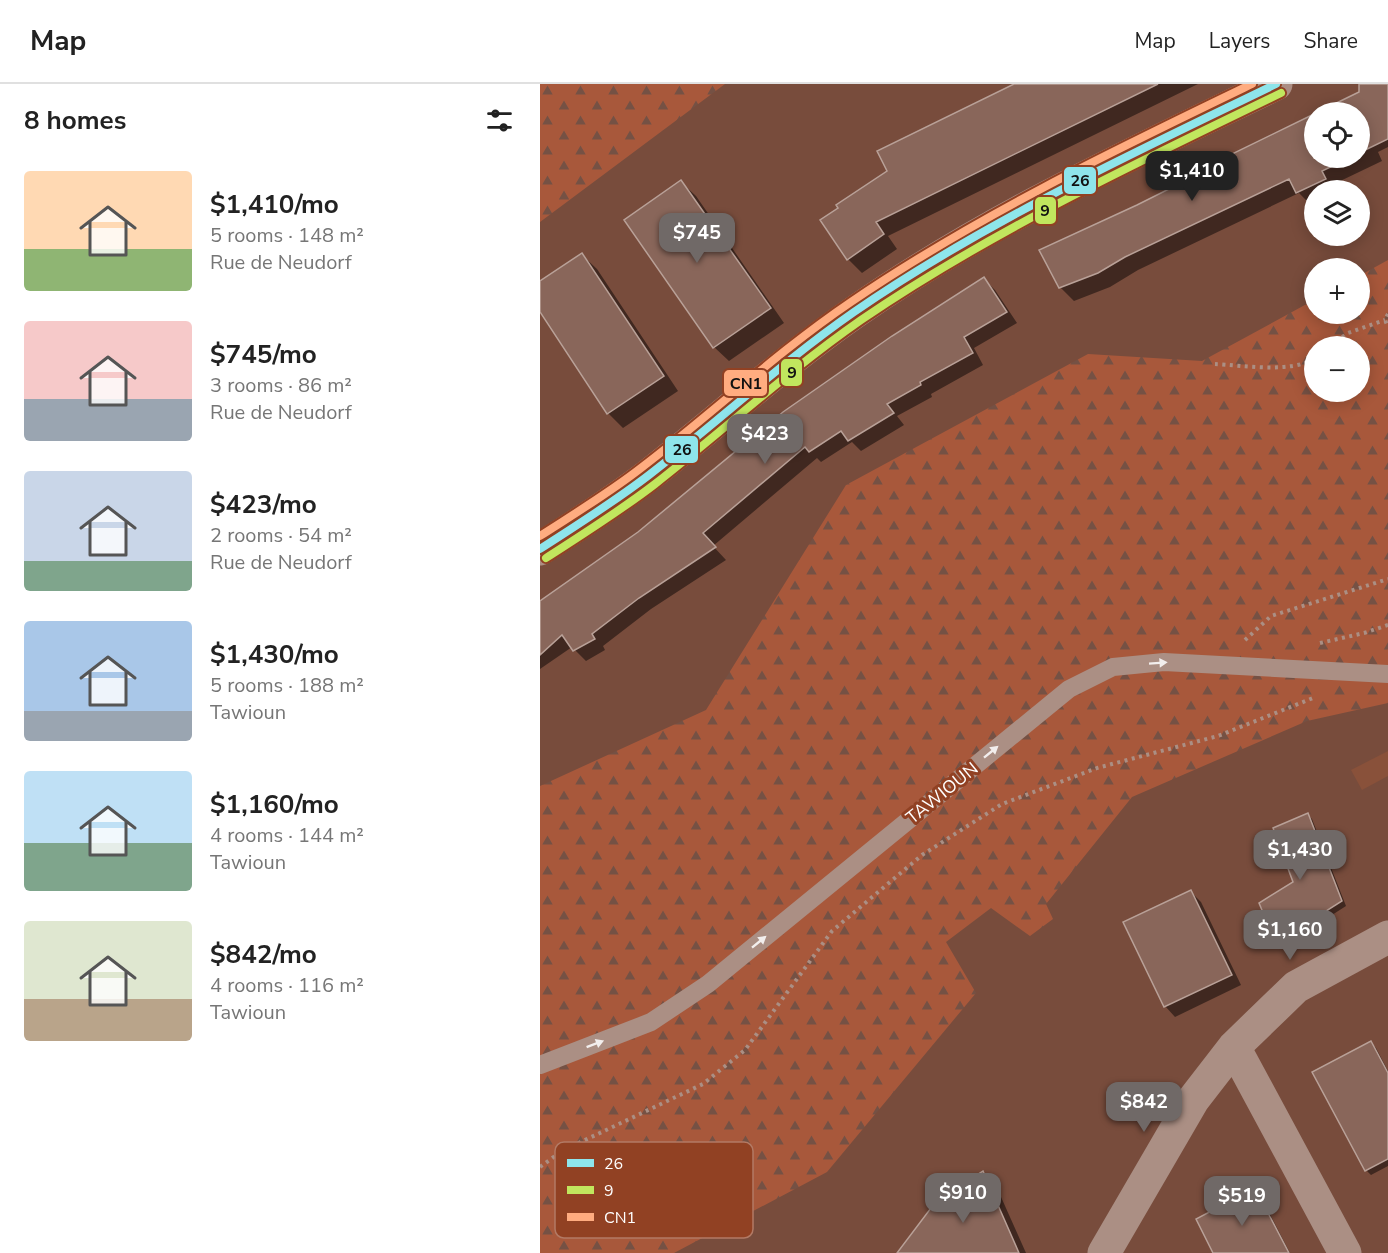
<!DOCTYPE html>
<meta charset="utf-8">
<style>
:root{--surface:#fff;--page:#f6f6f6;--text:#222;--muted:#767676;--line:#e0e0e0;--accent:#706967}
body{margin:0;font-family:"Nunito Sans",sans-serif;background:var(--page);color:var(--text);height:100vh;display:flex;flex-direction:column;font-size:22px;white-space:nowrap}
*{box-sizing:border-box;margin:0}
p{font-size:20px;color:var(--muted)}
.icon{flex:none;width:33px;height:33px;fill:none;stroke:currentColor;stroke-width:2;stroke-linecap:round;stroke-linejoin:round}
.map{position:relative;flex:1;overflow:hidden}
.panel{display:flex;flex-direction:column;background:var(--surface);width:540px}
.panel>*{flex:none}
.fabs{position:absolute;left:764px;top:18px;display:grid;gap:12px}
.fabs a{display:grid;place-items:center;width:66px;height:66px;border-radius:50%;background:var(--surface);box-shadow:0 3px 15px #0003;font-size:30px}
.price{position:absolute;translate:-50% -51px;padding:0 14px;border-radius:12px;background:var(--accent);color:#fff;font-size:20px;line-height:39px;filter:drop-shadow(0 2px 3px #0008)}
.price::after{content:'';position:absolute;left:50%;top:36px;width:18px;height:14px;margin-left:-9px;background:inherit;clip-path:polygon(0 0,100% 0,50% 100%)}
.price.on{background:#222;color:#fff}
ul{padding:0;list-style:none}
li{display:flex;align-items:center;gap:18px;height:150px;padding:0 24px}
li span{display:grid;place-items:center;flex:none;width:168px;height:120px;border-radius:6px;color:#555}
li>.icon{margin-inline-start:auto}
span .icon{width:72px;height:72px;fill:#fffc;stroke-width:1}
li b{font-size:26px}
h2{display:flex;justify-content:space-between;align-items:center;height:72px;padding:0 24px;font-size:26px}
header{display:flex;align-items:center;gap:36px;box-sizing:border-box;height:84px;padding:0 30px;background:var(--surface);border-bottom:2px solid var(--line)}
header strong{font-size:28px}
nav{display:flex;gap:33px;margin-inline-start:auto;font-size:21px}
main{display:flex;flex:1;min-height:0}
.map>svg:first-child{display:block}
.forest{fill:url(#forest-firs);fill-rule:evenodd}
.water{fill:#89513a}
.shadow{fill:#0007}
.building{fill:#89665a;stroke:#b9a198;stroke-width:1.5}
.lines{fill:none;stroke-linecap:round;stroke-linejoin:round}
.path{stroke:#ab8f84;stroke-width:4;stroke-dasharray:3 4.5;stroke-linecap:butt}
.lane{stroke:#ab8f84;stroke-width:18}
.street{stroke:#ab8f84;stroke-width:33}
.primary{stroke:#ab8d83;stroke-width:33}
.bus-1-casing{stroke:#914123;stroke-width:12}
.bus-2-casing{stroke:#914123;stroke-width:12}
.bus-3-casing{stroke:#914123;stroke-width:12}
.bus-1{stroke:#8ee5eb;stroke-width:8}
.bus-2{stroke:#c1e65e;stroke-width:8}
.bus-3{stroke:#ffac80;stroke-width:8}
.oneway{fill:#f2eeed}
.labels{text-anchor:middle;dominant-baseline:central;stroke-width:6;stroke-linejoin:round;paint-order:stroke}
.street-label{font-size:18px;fill:#fff;stroke:#914123}
.key{fill:#914123;stroke:#b27a65;stroke-width:1.5}
.key-label{font-size:16px;fill:#fff}
.line-badge{stroke:#914123;stroke-width:2}
.pale-badge-label{font-size:16px;text-anchor:middle;font-weight:bold;fill:#111}
</style>
<header>
<strong>Map</strong>
<nav><a>Map</a><a>Layers</a><a>Share</a></nav>
</header>
<main>
<section class="panel">
<h2>8 homes<svg class="icon" aria-label="filters" viewBox="0 0 24 24"><path d="M4 7h16M4 17h16"/><circle cx="9" cy="7" r="2"/><circle cx="15" cy="17" r="2"/></svg></h2>
<ul>
<li><span style="background:linear-gradient(#ffd9b3 65%,#8fb573 0)"><svg class="icon" aria-label="home" viewBox="0 0 24 24"><path d="M3 11l9-7 9 7M6 9v11h12V9"/></svg></span><div><b>$1,410/mo</b><p>5 rooms · 148 m²</p><p>Rue de Neudorf</p></div></li>
<li><span style="background:linear-gradient(#f6c9c9 65%,#9aa5b1 0)"><svg class="icon" aria-label="home" viewBox="0 0 24 24"><path d="M3 11l9-7 9 7M6 9v11h12V9"/></svg></span><div><b>$745/mo</b><p>3 rooms · 86 m²</p><p>Rue de Neudorf</p></div></li>
<li><span style="background:linear-gradient(#c9d6e8 75%,#7fa58c 0)"><svg class="icon" aria-label="home" viewBox="0 0 24 24"><path d="M3 11l9-7 9 7M6 9v11h12V9"/></svg></span><div><b>$423/mo</b><p>2 rooms · 54 m²</p><p>Rue de Neudorf</p></div></li>
<li><span style="background:linear-gradient(#a9c7e8 75%,#9aa5b1 0)"><svg class="icon" aria-label="home" viewBox="0 0 24 24"><path d="M3 11l9-7 9 7M6 9v11h12V9"/></svg></span><div><b>$1,430/mo</b><p>5 rooms · 188 m²</p><p>Tawioun</p></div></li>
<li><span style="background:linear-gradient(#bfe0f5 60%,#7fa58c 0)"><svg class="icon" aria-label="home" viewBox="0 0 24 24"><path d="M3 11l9-7 9 7M6 9v11h12V9"/></svg></span><div><b>$1,160/mo</b><p>4 rooms · 144 m²</p><p>Tawioun</p></div></li>
<li><span style="background:linear-gradient(#dfe7d0 65%,#b9a48a 0)"><svg class="icon" aria-label="home" viewBox="0 0 24 24"><path d="M3 11l9-7 9 7M6 9v11h12V9"/></svg></span><div><b>$842/mo</b><p>4 rooms · 116 m²</p><p>Tawioun</p></div></li>
</ul>
</section>
<div class="map">
<svg width="848" height="1169" viewBox="0 0 848 1169">
<defs>
<pattern id="forest-firs" width="22" height="20" patternUnits="userSpaceOnUse" patternTransform="scale(1.5)"><rect width="22" height="20" fill="#a8583b"/><path d="M5 1l3.5 6h-7zM16 11l3.5 6h-7z" fill="#755144"/></pattern>
</defs>
<rect width="100%" height="100%" fill="#784c3c"/>
<path class="forest" d="M0,0H185L0,138Z
M848,176V619L767,637L592,713L506,820L513,835L490,852L451,824L406,858L436,909L287,1088L134,1169H0V702L166,626L306,401L548,270L662,277L774,216V230H819V192ZM774,262H819V308H774Z"/>
<path class="water" d="M848,667V692L822,706L811,686Z"/>
<path class="shadow" d="M475,0H658L348,152L357,165L322,189L308,175L282,137Z
M839,0H848V63L838,68L842,77L794,100L797,106H774V120L771,121L759,109L598,186L570,203L534,217L520,203L598,122L699,68L774,32V74H819V28H781Z
M141,98L156,112L244,239L189,277L174,263Z
M42,171L57,185L138,307L83,344L68,329L0,226V199Z
M444,195L455,206L477,239L434,264L443,281L391,310L392,313L357,332L364,341L321,367L312,358L281,378L277,374L173,462L186,476L111,525L63,562L65,566L46,577L32,563L0,585V518L40,492Z
M767,730L772,735L806,822L742,863L737,858L755,798Z
M651,808L661,818L701,901L635,933L625,922Z
M831,959L836,964L848,987V1082L831,1091L826,1086Z
M442,1089L457,1104L486,1169H367Z
M715,1106L720,1111L750,1169H675Z"/>
<path class="building" d="M474,0H618L336,138L344,150L307,176L280,136L298,124L296,121L347,87L337,67Z
M819,0H848V55L819,69V28H778L819,8Z
M774,30V74H809L782,87L786,95L756,109L749,95L585,173L558,189L519,204L499,166L597,121L651,94L649,91Z
M141,96L231,224L173,264L84,136Z
M42,169L124,292L67,330L0,228V197Z
M444,193L467,228L424,253L433,269L380,298L381,301L347,320L354,329L308,357L301,347L269,368L265,363L163,449L176,463L99,514L52,550L55,555L33,567L22,551L0,571V517L98,448L243,328L352,252Z
M768,729L802,817L736,859L719,819L753,798L733,744Z
M651,806L692,891L624,923L583,838Z
M831,957L848,989V1075L825,1087L772,988Z
M443,1087L479,1169H357L397,1116Z
M715,1104L749,1169H673L656,1135Z"/>
<g class="lines">
<path class="path" d="M848,230L845,236L848,243
M790,262L808,249L845,236
M675,280C701,281 753,290 774,274
M705,556L731,532L848,495
M780,559L824,549L848,541
M0,1083L22,1067L163,1000L205,966L292,847L382,771L462,720L557,684L678,652L773,614"/>
<path class="lane" d="M0,981L111,938L168,900L529,605L573,583L624,578L848,590"/>
<path class="street" d="M694,963L805,1169
M564,1169L653,1016L694,963L756,903L848,853"/>
<path class="primary" d="M0,465C37,441 74,418 109,391C178,337 243,278 315,228C447,136 592,70 736,0"/>
<defs>
<path id="bus-1" d="M0,465C37,441 74,418 109,391C178,338 242,278 314,228C446,137 592,70 736,0"/>
<path id="bus-2" d="M6,474C43,450 80,427 115,400C184,346 249,286 321,236C453,146 597,79 741,9"/>
<path id="bus-3" d="M0,452C34,430 69,409 101,384C172,330 237,268 311,218C437,132 575,66 712,0"/>
</defs>
<use href="#bus-1" class="bus-1-casing"/>
<use href="#bus-2" class="bus-2-casing"/>
<use href="#bus-3" class="bus-3-casing"/>
<use href="#bus-1" class="bus-1"/>
<use href="#bus-2" class="bus-2"/>
<use href="#bus-3" class="bus-3"/>
</g>
<defs><path id="oneway-solid" d="M-6-.8H1V-3.2L6.5 0L1 3.2V.8H-6Z" transform="scale(1.5)"/></defs>
<g class="oneway">
<use href="#oneway-solid" transform="translate(618 579) rotate(-4)"/>
<use href="#oneway-solid" transform="translate(451 668) rotate(-39)"/>
<use href="#oneway-solid" transform="translate(219 858) rotate(-39)"/>
<use href="#oneway-solid" transform="translate(55 960) rotate(-21)"/>
</g>
<g class="labels">
<g class="street-label">
<text transform="translate(402 709) rotate(-39)">TAWIOUN</text>
</g>
</g>
<rect x="15" y="1058" width="198" height="96" rx="9" class="key"/>
<rect x="27" y="1075" width="27" height="8" fill="#8ee5eb"/>
<rect x="27" y="1102" width="27" height="8" fill="#c1e65e"/>
<rect x="27" y="1129" width="27" height="8" fill="#ffac80"/>
<g class="key-label">
<text x="64" y="1085">26</text>
<text x="64" y="1112">9</text>
<text x="64" y="1139">CN1</text>
</g>
<g class="line-badge">
<rect x="523" y="82" width="34" height="29" rx="6" fill="#8ee5eb"/>
<rect x="494" y="112" width="23" height="29" rx="6" fill="#c1e65e"/>
<rect x="240" y="274" width="23" height="29" rx="6" fill="#c1e65e"/>
<rect x="183" y="285" width="45" height="28" rx="6" fill="#ffac80"/>
<rect x="124" y="351" width="35" height="29" rx="6" fill="#8ee5eb"/>
</g>
<g class="pale-badge-label">
<text x="540" y="102">26</text>
<text x="505" y="132">9</text>
<text x="252" y="294">9</text>
<text x="206" y="305">CN1</text>
<text x="142" y="371">26</text>
</g>
</svg>
<div class="fabs">
<a><svg class="icon" aria-label="locate" viewBox="0 0 24 24"><circle cx="12" cy="12" r="6"/><path d="M12 2v4M12 18v4M2 12h4M18 12h4"/></svg></a>
<a><svg class="icon" aria-label="layers" viewBox="0 0 24 24"><path d="M12 4l9 5-9 5-9-5zM3 14l9 5 9-5"/></svg></a>
<a>+</a>
<a>−</a>
</div>
<b class="price on" style="left:652px;top:118px">$1,410</b>
<b class="price" style="left:157px;top:180px">$745</b>
<b class="price" style="left:225px;top:381px">$423</b>
<b class="price" style="left:760px;top:797px">$1,430</b>
<b class="price" style="left:750px;top:877px">$1,160</b>
<b class="price" style="left:604px;top:1049px">$842</b>
<b class="price" style="left:423px;top:1140px">$910</b>
<b class="price" style="left:702px;top:1143px">$519</b>
</div>
</main>
